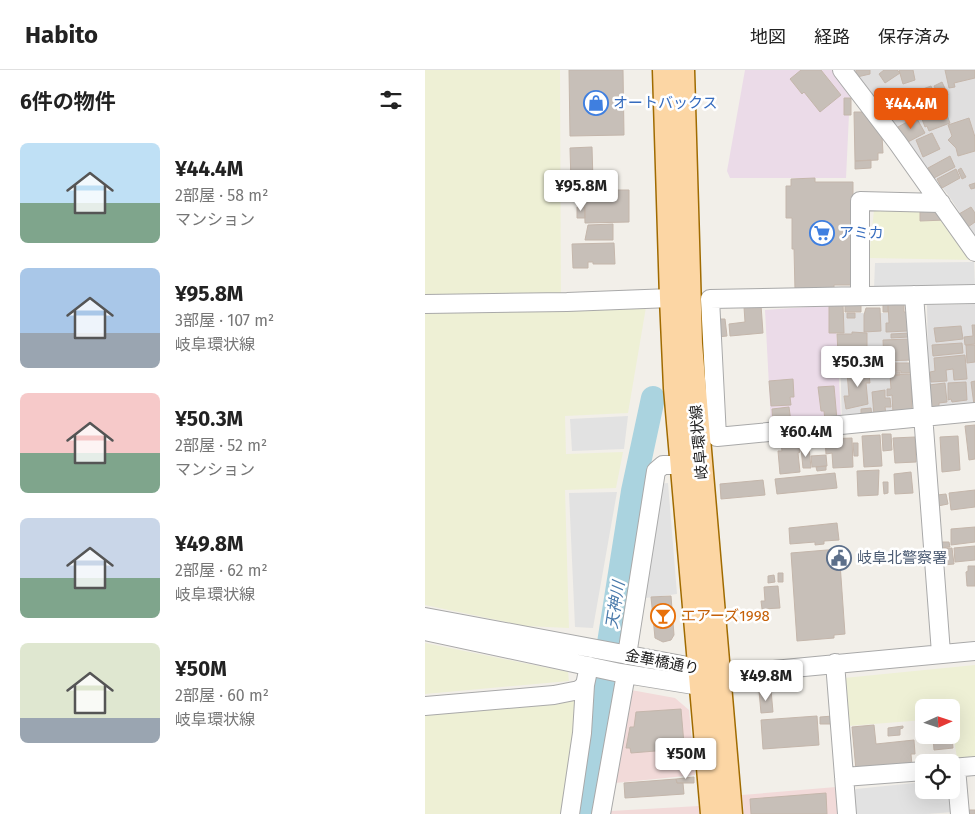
<!DOCTYPE html>
<html lang="ja">
<meta charset="utf-8">
<style>
:root{--surface:#fff;--page:#f6f6f6;--text:#222;--muted:#767676;--line:#e0e0e0;--accent:#ea580c}
body{margin:0;font-family:"Fira Sans","Noto Sans JP",sans-serif;background:var(--page);color:var(--text);height:100vh;display:flex;flex-direction:column;font-size:19px;white-space:nowrap}
*{box-sizing:border-box;margin:0}
p{font-size:16px;color:var(--muted)}
.icon{flex:none;width:28px;height:28px;fill:none;stroke:currentColor;stroke-width:2;stroke-linecap:round;stroke-linejoin:round}
.map{position:relative;flex:1;overflow:hidden}
.drawer{display:flex;flex-direction:column;background:var(--surface);width:425px}
.drawer>*{flex:none}
.needle{width:32px;rotate:87deg}
.controls{position:absolute;left:490px;top:629px;display:grid;gap:10px}
.controls a{display:grid;place-items:center;width:45px;height:45px;border-radius:8px;background:var(--surface);box-shadow:0 5px 20px #0002;font-size:25px}
.price{position:absolute;translate:-50% -42px;padding:0 11px;border-radius:5px;background:#fff;color:#222;font-size:16px;line-height:32px;filter:drop-shadow(0 1px 2px #0008)}
.price::after{content:'';position:absolute;left:50%;top:30px;width:15px;height:11px;margin-left:-8px;background:inherit;clip-path:polygon(0 0,100% 0,50% 100%)}
.price.current{background:var(--accent);color:#fff}
ul{padding:0;list-style:none}
li{display:flex;align-items:center;gap:15px;height:125px;padding:0 20px}
li span{display:grid;place-items:center;flex:none;width:140px;height:100px;border-radius:8px;color:#555}
li>.icon{margin-inline-start:auto}
span .icon{width:60px;height:60px;fill:#fffc;stroke-width:1}
li b{font-size:21px}
h2{display:flex;justify-content:space-between;align-items:center;height:60px;padding:0 20px;font-size:21px}
header{display:flex;align-items:center;gap:30px;box-sizing:border-box;height:70px;padding:0 25px;background:var(--surface);border-bottom:1px solid var(--line)}
header strong{font-size:24px}
nav{display:flex;gap:28px;margin-inline-start:auto;font-size:18px}
main{display:flex;flex:1;min-height:0}
.map>svg:first-child{display:block}
.residential{fill:#e0dfdf}
.commercial{fill:#f2dad9}
.industrial{fill:#ebdbe8}
.farmland{fill:#eef0d5}
.parking{fill:#e2e2e2}
.lines{fill:none;stroke-linecap:round;stroke-linejoin:round}
.river{stroke:#aad3df;stroke-width:24}
.building{fill:#c7bfb8;stroke:#c4b6ab}
.minor-casing{stroke:#a9a9a9;stroke-width:20}
.major-casing{stroke:#a06b00;stroke-width:25}
.minor{stroke:#fff;stroke-width:18}
.major{stroke:#fcd6a4;stroke-width:22}
.labels{text-anchor:middle;dominant-baseline:central;stroke-width:5;stroke-linejoin:round;paint-order:stroke}
.shop-label{font-size:15px;fill:#366cbe;stroke:#fff;text-anchor:start}
.street-label{font-size:15px;fill:#222;stroke:#fff}
.service-label{font-size:15px;fill:#4e5e75;stroke:#fff;text-anchor:start}
.food-label{font-size:15px;fill:#c56008;stroke:#fff;text-anchor:start}
.water-label{font-size:16px;font-style:italic;fill:#4a7aab;stroke:#fff}
</style>
<header>
<strong>Habito</strong>
<nav><a>地図</a><a>経路</a><a>保存済み</a></nav>
</header>
<main>
<section class="drawer">
<h2>6件の物件<svg class="icon" aria-label="filters" viewBox="0 0 24 24"><path d="M4 7h16M4 17h16"/><circle cx="9" cy="7" r="2"/><circle cx="15" cy="17" r="2"/></svg></h2>
<ul>
<li><span style="background:linear-gradient(#bfe0f5 60%,#7fa58c 0)"><svg class="icon" aria-label="home" viewBox="0 0 24 24"><path d="M3 11l9-7 9 7M6 9v11h12V9"/></svg></span><div><b>¥44.4M</b><p>2部屋 · 58 m²</p><p>マンション</p></div></li>
<li><span style="background:linear-gradient(#a9c7e8 65%,#9aa5b1 0)"><svg class="icon" aria-label="home" viewBox="0 0 24 24"><path d="M3 11l9-7 9 7M6 9v11h12V9"/></svg></span><div><b>¥95.8M</b><p>3部屋 · 107 m²</p><p>岐阜環状線</p></div></li>
<li><span style="background:linear-gradient(#f6c9c9 60%,#7fa58c 0)"><svg class="icon" aria-label="home" viewBox="0 0 24 24"><path d="M3 11l9-7 9 7M6 9v11h12V9"/></svg></span><div><b>¥50.3M</b><p>2部屋 · 52 m²</p><p>マンション</p></div></li>
<li><span style="background:linear-gradient(#c9d6e8 60%,#7fa58c 0)"><svg class="icon" aria-label="home" viewBox="0 0 24 24"><path d="M3 11l9-7 9 7M6 9v11h12V9"/></svg></span><div><b>¥49.8M</b><p>2部屋 · 62 m²</p><p>岐阜環状線</p></div></li>
<li><span style="background:linear-gradient(#dfe7d0 75%,#9aa5b1 0)"><svg class="icon" aria-label="home" viewBox="0 0 24 24"><path d="M3 11l9-7 9 7M6 9v11h12V9"/></svg></span><div><b>¥50M</b><p>2部屋 · 60 m²</p><p>岐阜環状線</p></div></li>
</ul>
</section>
<div class="map">
<svg width="550" height="744" viewBox="0 0 550 744">
<rect width="100%" height="100%" fill="#f2efe9"/>
<path class="residential" d="M425,0H550V166L524,126Z
M550,234V335L504,339L502,235Z
M414,243H482L483,341L417,354Z"/>
<path class="commercial" d="M206,620L250,628L264,640L270,705L190,713Z
M411,717L414,744H319L317,725Z
M274,736L275,744H186V741Z"/>
<path class="industrial" d="M320,0H407L425,23L421,108H305L302,101Z
M410,235L416,348L346,354L340,240Z"/>
<path class="farmland" d="M0,0H135L136,239L221,237L203,343L140,346L141,384L198,382L191,418L140,420L144,558L100,556L0,535Z
M449,140L514,141L550,190L444,188Z
M0,573L143,602L144,611L0,624Z
M550,595V693L533,694L526,651V638H499V650L423,656L419,608Z
M154,626L137,744H0V639Z"/>
<path class="parking" d="M549,192L550,218L449,219L450,193Z
M203,346L199,379L147,381L145,349Z
M243,413L252,524L213,529L231,414Z
M192,422L168,558L150,557L144,423Z
M499,712V720H526L528,742L502,744H429L427,723L431,719Z"/>
<g class="lines">
<path class="river" d="M157,744L208,421L228,328"/>
</g>
<path class="building" d="M144,0H198L199,65L145,66Z
M376,0H396L416,25L395,42L379,22L377,24L365,9Z
M431,0H445V4L432,7Z
M459,0H472L475,3L460,13L454,4Z
M474,0H488L490,10L478,14Z
M520,0H550V8L529,13L530,17L524,18Z
M517,12L523,25L515,28L509,16Z
M506,16L512,31L516,30L525,53L504,61L502,56L500,57L487,23Z
M483,24L488,33L485,35L487,38L469,47L462,35Z
M419,28H426V45H419Z
M429,42H439L457,66L458,83H453V90L430,91Z
M491,47L500,63L481,73L473,57Z
M544,48L550,67V81L533,86L531,78L523,70L527,66L523,55Z
M507,63L515,79L498,87L491,70Z
M167,77L168,111L146,112L145,78Z
M525,86L530,97L509,108L503,98Z
M446,90V98L430,99V91Z
M536,98L541,107L537,109L533,100Z
M531,99L535,108L517,118L512,109Z
M390,108V112H428V215H409V220H370L369,179H367V148H361V116H366V109Z
M550,113V118L546,119L544,115Z
M186,116V120H204V152L160,153L159,117Z
M152,137H160V148H152Z
M546,137L550,143V152L543,157L534,144Z
M495,138L515,142L521,150L495,151Z
M188,154V170H160L163,155Z
M189,173L190,194H168V192H163V198H148L147,174Z
M463,232H479V242H484L483,261L461,262V253H464Z
M458,233H463V242H458Z
M404,234H418L419,263H404Z
M420,234H436V242H420Z
M336,235L338,263L305,266L304,254L320,252L319,237Z
M441,238H455L456,261L439,262V245Z
M422,243H430V248H422Z
M291,249H300L302,266L292,267Z
M547,255H550V274L540,275L539,267L548,266Z
M536,256L538,269L511,272L509,258Z
M427,262L442,263V296L407,297V282L413,283L412,264H427Z
M484,263V267L466,268V264Z
M484,269V282H487V290L459,291L458,270Z
M537,273L538,283L508,286L507,275Z
M541,275H550V292L542,293Z
M540,285L542,309L529,310L528,299L521,300L522,311L506,312L505,302L510,301L509,288Z
M470,292L471,302H475V305L462,307L460,293Z
M471,293H486L487,303H476V301H471Z
M443,296L445,313H441L443,334L421,339L419,326H424L422,302L434,301L433,297Z
M486,304L487,342L468,343L467,325L462,326V319H466L465,305Z
M368,309L369,327H365L366,335L346,336L344,311Z
M550,311V335H549L546,312Z
M541,312L542,330L527,332L526,329L523,330V313Z
M520,313L522,332L514,333V338H505L504,315Z
M409,316L412,350L400,351L399,341H396L393,317Z
M460,320V328H465L466,337H460L461,344L449,345L447,322Z
M364,337L366,352L348,354L347,339Z
M446,338L447,346H436V339Z
M550,355V389L544,390L540,356Z
M457,364H466L467,380L458,381Z
M455,365L457,396L439,397L437,366Z
M533,366L535,400L517,402L515,367Z
M490,367L491,392L470,393L468,368Z
M427,368L428,397L408,398L407,383L401,384L400,369Z
M374,372L375,382L373,383L375,402L355,404L353,381H357L356,374Z
M428,373H433V386H429Z
M384,377L386,398H378L376,378Z
M401,385L402,396L387,397L386,386Z
M401,396V400L392,401L391,397Z
M454,400L453,425L433,426L432,401Z
M486,402L488,423L470,424L469,404Z
M410,403L412,418L352,424L350,409Z
M338,410L340,425L296,429L295,414Z
M458,412H463V423L459,424Z
M550,420V437L526,440L524,423Z
M521,424L523,434L513,436L512,425Z
M412,453L414,470L399,471V474L390,475V472L365,474L364,458Z
M550,457V472L526,475V459Z
M515,472H524L525,477L515,478Z
M550,476V490L530,492L529,478Z
M527,478L529,494L517,495L516,479Z
M414,479L420,564L409,565V568L372,571L366,483Z
M543,496H550V516H542L541,502L543,501Z
M353,503H358V512H353Z
M349,505L350,512L343,513V506Z
M353,516L355,538L337,539L336,531H340L339,517Z
M246,526L249,565L246,570L238,572L230,568L226,527Z
M346,620L348,642L336,643L334,621Z
M256,639L259,674L255,679L206,683L205,678H201L205,657H209L211,642Z
M392,646L394,675L338,679L336,650Z
M408,646L409,654H395V647Z
M449,655L451,674L489,670L490,684H486L487,695L431,700L427,657Z
M526,655L528,678L509,680L508,667H510V665H526Z
M478,656V658L475,659V665L463,666V658Z
M269,707V713H252L251,709Z
M251,709L252,713H258L259,724L200,728L199,713Z
M401,723L402,744H326L325,729Z
M543,740H550V744H543Z"/>
<g class="lines">
<defs>
<path id="minor" d="M417,0L472,72L550,182
M550,224L285,229L292,367L550,342
M489,225L516,583
M435,226V131L516,133
M0,234L142,232L246,228
M0,547L273,598L284,602
M0,561L195,603L275,616L294,605L550,581
M202,585L231,401L238,395H257
M410,593L422,744
M0,636L129,625L154,620L160,615L164,596
M526,698L550,696
M531,698L535,744
M419,707L499,701
M145,744L157,663L160,615
M176,744L201,604"/>
<path id="major" d="M239,0L246,228L250,318L287,744
M258,0L266,274L306,744"/>
</defs>
<use href="#minor" class="minor-casing"/>
<use href="#major" class="major-casing"/>
<use href="#minor" class="minor"/>
<use href="#major" class="major"/>
</g>
<defs>
<symbol id="shop-ring" viewBox="-11 -11 22 22"><circle r="9.5" fill="#fff" stroke="#3f7fe0" stroke-width="1.5"/><path d="M-5-2.5h2.3a2.7 3.5 0 0 1 5.4 0H5L5.5 6h-11ZM-1.5-2.5h3a1.5 2.3 0 0 0-3 0Z" fill="#3f7fe0"/></symbol>
<symbol id="supermarket-ring" viewBox="-11 -11 22 22"><circle r="9.5" fill="#fff" stroke="#3f7fe0" stroke-width="1.5"/><path d="M-6-5.5h2.5l.6 2H6L4.5 2H-2.5L-4.4-4H-6ZM-1.5 3.2a1.3 1.3 0 1 0 .1 0ZM3 3.2a1.3 1.3 0 1 0 .1 0Z" fill="#3f7fe0"/></symbol>
<symbol id="civic-ring" viewBox="-11 -11 22 22"><circle r="9.5" fill="#fff" stroke="#5c6f8a" stroke-width="1.5"/><path d="M-.6-6.5H3V-4.5H.6V-3L4-1V1h2V6H-6V1h2V-1L-.6-3ZM-1.2 2.5V6h2.4V2.5Z" fill="#5c6f8a"/></symbol>
<symbol id="bar-ring" viewBox="-11 -11 22 22"><circle r="9.5" fill="#fff" stroke="#e8710a" stroke-width="1.5"/><path d="M-6-5H6L.8 .8V4.5H3.5V6h-7V4.5H-.8V.8Z" fill="#e8710a"/></symbol>
</defs>
<g fill-rule="evenodd">
<use href="#shop-ring" x="157" y="19" width="28" height="28"/>
<use href="#supermarket-ring" x="383" y="149" width="28" height="28"/>
<use href="#civic-ring" x="400" y="474" width="28" height="28"/>
<use href="#bar-ring" x="224" y="532" width="28" height="28"/>
</g>
<g class="labels">
<g class="shop-label">
<text x="188" y="33">オートバックス</text>
<text x="414" y="163">アミカ</text>
</g>
<g class="street-label">
<text transform="translate(274 372) rotate(-95)">岐阜環状線</text>
<text transform="translate(237 592) rotate(11)">金華橋通り</text>
</g>
<g class="service-label">
<text x="432" y="488">岐阜北警察署</text>
</g>
<g class="food-label">
<text x="256" y="546">エアーズ1998</text>
</g>
<g class="water-label">
<text transform="translate(190 535) rotate(-81)">天神川</text>
</g>
</g>
</svg>
<div class="controls">
<a><svg class="needle" viewBox="-14 -14 28 28"><path d="M0-13l5 13h-10z" fill="#e53935"/><path d="M0 13l5-13h-10z" fill="#767676"/></svg></a>
<a><svg class="icon" aria-label="locate" viewBox="0 0 24 24"><circle cx="12" cy="12" r="6"/><path d="M12 2v4M12 18v4M2 12h4M18 12h4"/></svg></a>
</div>
<b class="price current" style="left:486px;top:60px">¥44.4M</b>
<b class="price" style="left:156px;top:142px">¥95.8M</b>
<b class="price" style="left:433px;top:318px">¥50.3M</b>
<b class="price" style="left:381px;top:388px">¥60.4M</b>
<b class="price" style="left:341px;top:632px">¥49.8M</b>
<b class="price" style="left:261px;top:710px">¥50M</b>
</div>
</main>
